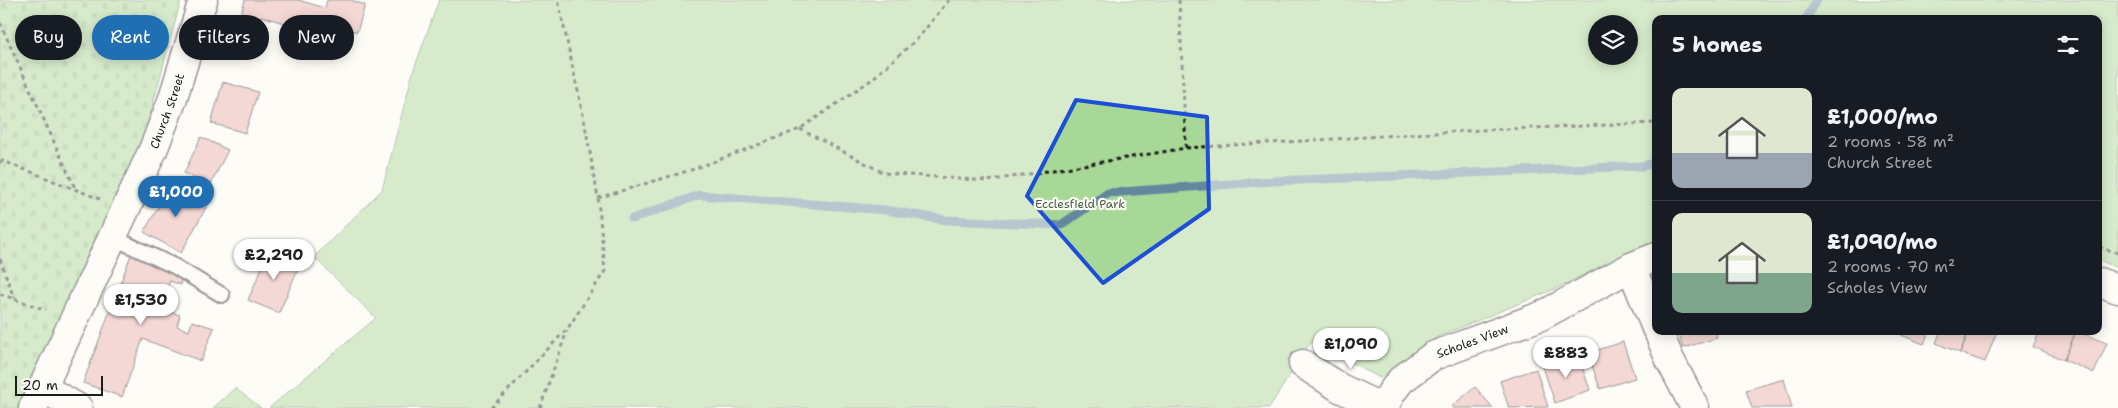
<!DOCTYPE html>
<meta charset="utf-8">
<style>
:root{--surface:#171b24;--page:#20242c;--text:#f1f3f6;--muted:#9ea1a6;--line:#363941;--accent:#1f6fb2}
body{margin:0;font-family:"Shantell Sans",sans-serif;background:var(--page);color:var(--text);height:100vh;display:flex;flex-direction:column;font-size:19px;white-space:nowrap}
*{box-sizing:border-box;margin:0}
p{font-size:16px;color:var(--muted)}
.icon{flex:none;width:28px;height:28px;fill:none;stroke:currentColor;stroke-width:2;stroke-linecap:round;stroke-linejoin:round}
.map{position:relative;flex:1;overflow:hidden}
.details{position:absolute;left:1652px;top:15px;width:450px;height:320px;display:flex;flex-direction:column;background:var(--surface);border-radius:10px;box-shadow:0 2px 12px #0003}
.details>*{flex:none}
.guide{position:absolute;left:15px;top:15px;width:475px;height:45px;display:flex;gap:10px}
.controls{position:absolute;left:1588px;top:15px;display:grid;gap:10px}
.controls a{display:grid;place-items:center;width:50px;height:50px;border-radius:50%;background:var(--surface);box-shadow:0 2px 12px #0003;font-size:25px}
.scale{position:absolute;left:15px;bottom:12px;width:88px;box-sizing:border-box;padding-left:5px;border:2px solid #1c1c1c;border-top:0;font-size:14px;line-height:18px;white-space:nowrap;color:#1c1c1c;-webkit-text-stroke:4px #fdfcf7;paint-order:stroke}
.price{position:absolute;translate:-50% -42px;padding:0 11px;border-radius:18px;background:#fff;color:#222;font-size:16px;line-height:32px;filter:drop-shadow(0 1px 2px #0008)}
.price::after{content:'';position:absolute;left:50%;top:30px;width:15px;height:11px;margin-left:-8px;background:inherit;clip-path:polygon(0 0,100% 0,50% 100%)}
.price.active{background:var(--accent);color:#fff}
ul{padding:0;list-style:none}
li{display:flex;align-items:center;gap:15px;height:125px;padding:0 20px}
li+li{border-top:1px solid var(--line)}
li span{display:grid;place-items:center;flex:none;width:140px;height:100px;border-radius:10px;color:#555}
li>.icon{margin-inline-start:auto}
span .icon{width:60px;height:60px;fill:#fffc;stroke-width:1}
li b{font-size:21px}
h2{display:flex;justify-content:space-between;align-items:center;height:60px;padding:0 20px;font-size:21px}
.pill{padding:0 18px;border-radius:22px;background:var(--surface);box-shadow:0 2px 12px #0003;font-size:18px;line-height:45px}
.pill.active{background:var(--accent);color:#fff}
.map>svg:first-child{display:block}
.cemetery{fill:url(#cemetery-stones);stroke:#627a5a}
.green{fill:#a8d898;stroke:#627a5a;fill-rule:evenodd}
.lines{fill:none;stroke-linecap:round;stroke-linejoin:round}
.stream{stroke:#63889e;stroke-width:9}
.building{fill:#e8adab;stroke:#1c1c1c}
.lane-casing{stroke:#1c1c1c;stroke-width:18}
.street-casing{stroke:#1c1c1c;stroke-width:31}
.secondary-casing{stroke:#1c1c1c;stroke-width:31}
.path{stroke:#1c1c1c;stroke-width:3;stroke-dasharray:4 4;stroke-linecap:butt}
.lane{stroke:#fdfcf7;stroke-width:14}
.street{stroke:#fdfcf7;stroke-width:28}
.secondary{stroke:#fdfcf7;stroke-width:28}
.marked{fill:none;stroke:#1d4ed8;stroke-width:4;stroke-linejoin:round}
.labels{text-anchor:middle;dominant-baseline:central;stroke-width:4.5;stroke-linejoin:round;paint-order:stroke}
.street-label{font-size:12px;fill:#1c1c1c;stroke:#fdfcf7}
.park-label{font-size:12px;fill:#4d5e47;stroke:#fdfcf7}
</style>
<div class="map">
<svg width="2118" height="408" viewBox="0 0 2118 408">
<defs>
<pattern id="cemetery-stones" width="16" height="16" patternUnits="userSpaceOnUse" patternTransform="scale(1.25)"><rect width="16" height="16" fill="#a8d898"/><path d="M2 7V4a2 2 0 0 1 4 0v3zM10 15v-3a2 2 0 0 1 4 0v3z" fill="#90b982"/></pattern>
</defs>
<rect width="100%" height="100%" fill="#fdfcf7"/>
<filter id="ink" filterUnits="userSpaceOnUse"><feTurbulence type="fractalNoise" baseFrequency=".02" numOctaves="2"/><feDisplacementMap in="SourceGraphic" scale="10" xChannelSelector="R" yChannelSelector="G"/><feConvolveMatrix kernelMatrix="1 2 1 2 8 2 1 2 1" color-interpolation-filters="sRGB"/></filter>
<g filter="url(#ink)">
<path class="cemetery" d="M0,0H181L145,133L19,408H0Z"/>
<path class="green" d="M439,0H2118V268L2099,260V19H1656V240L1550,291L1437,337L1380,378L1311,341L1269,408H269L376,318L314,257L382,190L413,72ZM1596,24H1629V56H1596Z
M235,388L261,408H213Z"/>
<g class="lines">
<path class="stream" d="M1806,19L1817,0
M632,219L699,195L885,210L946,220L1061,225L1108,193L1273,181L1642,166L1656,163"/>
</g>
<path class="building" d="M245,0H298L325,8L327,0H353V1L365,5L357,32L344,28L340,40L261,16L256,36L236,29Z
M223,82L258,92L245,133L211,123Z
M201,137L228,150L210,186L184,173Z
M172,183L208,204L181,253L144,232Z
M270,249L301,262L279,313L248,300Z
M132,252L180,278L181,285L170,281L165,294L176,298L171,312L180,315L177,326L189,331L192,321L214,328L201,361L143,339L122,397L83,383Z
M1678,331H1715L1717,338L1683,348Z
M1902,331H1929L1924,344L1901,335Z
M1941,331H1969L1960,353L1936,343Z
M1969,331H1997L1985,362L1960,353Z
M2040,331H2076L2064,360L2033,347Z
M2076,331L2107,343L2094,373L2064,360Z
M1623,342L1635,378L1600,389L1588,353Z
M1578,355L1590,390L1555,403L1543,367Z
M1536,369L1548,407L1509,408L1500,381Z
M1784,379L1792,408H1752L1746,390Z
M1475,387L1493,408H1452L1451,407Z"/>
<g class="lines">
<defs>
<path id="lane" d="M114,238L174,266L222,295"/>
<g id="street">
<path d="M1631,267L1656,328"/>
<path d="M2099,282L2118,289"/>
<path d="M1658,331L1670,360L1695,408"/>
<path d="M1303,364L1340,388L1382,408"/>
<path id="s1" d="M1384,408L1391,393L1401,380L1433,356L1541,316L1631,267L1656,257"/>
</g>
<g id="secondary">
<path d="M43,388L78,408"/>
<path id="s2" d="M33,408L153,150L172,101L203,0"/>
</g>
</defs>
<use href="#lane" class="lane-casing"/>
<use href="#street" class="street-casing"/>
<use href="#secondary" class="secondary-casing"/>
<path class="path" d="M1179,0L1186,148
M0,23L75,188
M800,129L884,173L987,181L1186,148L1481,130L1656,123
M0,162L3,161L100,199
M598,198L694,169L800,129L871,80L918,38L949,0
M2099,247L2118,253
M0,259L14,298
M0,294L46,310
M491,408L568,328L605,271L598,198L584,119L558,0
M540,408L567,331"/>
<use href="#lane" class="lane"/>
<use href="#street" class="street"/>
<use href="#secondary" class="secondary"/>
</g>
</g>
<path d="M0 0H2118V408H0ZM1076,100L1207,117L1209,209L1103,283L1027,196Z" fill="#fdfcf7" fill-opacity=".55" fill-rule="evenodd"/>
<path class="marked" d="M1076,100L1207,117L1209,209L1103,283L1027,196Z"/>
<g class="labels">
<g class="street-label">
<text stroke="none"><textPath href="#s2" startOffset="326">Church Street</textPath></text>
<text stroke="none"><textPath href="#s1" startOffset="115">Scholes View</textPath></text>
</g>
<g class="park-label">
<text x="1080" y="204">Ecclesfield Park</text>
</g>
</g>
</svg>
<div class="controls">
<a><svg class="icon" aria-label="layers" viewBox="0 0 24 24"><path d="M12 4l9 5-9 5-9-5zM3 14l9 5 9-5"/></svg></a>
</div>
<div class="scale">20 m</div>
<b class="price active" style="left:176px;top:218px">£1,000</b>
<b class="price" style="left:274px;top:281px">£2,290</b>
<b class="price" style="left:141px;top:326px">£1,530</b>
<b class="price" style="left:1351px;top:370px">£1,090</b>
<b class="price" style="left:1566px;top:379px">£883</b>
<div class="guide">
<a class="pill">Buy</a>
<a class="pill active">Rent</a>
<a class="pill">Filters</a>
<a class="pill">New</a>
</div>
<section class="details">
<h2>5 homes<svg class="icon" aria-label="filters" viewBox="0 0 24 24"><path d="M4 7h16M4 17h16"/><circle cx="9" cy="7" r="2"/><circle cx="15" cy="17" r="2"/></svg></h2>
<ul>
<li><span style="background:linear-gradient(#dfe7d0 65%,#9aa5b1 0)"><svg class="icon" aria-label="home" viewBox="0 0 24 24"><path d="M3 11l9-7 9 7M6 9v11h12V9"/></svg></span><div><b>£1,000/mo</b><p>2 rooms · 58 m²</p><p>Church Street</p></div></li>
<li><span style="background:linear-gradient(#dfe7d0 60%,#7fa58c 0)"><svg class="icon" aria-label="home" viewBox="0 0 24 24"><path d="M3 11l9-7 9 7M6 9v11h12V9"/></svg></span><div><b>£1,090/mo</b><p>2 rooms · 70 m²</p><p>Scholes View</p></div></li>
</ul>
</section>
</div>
